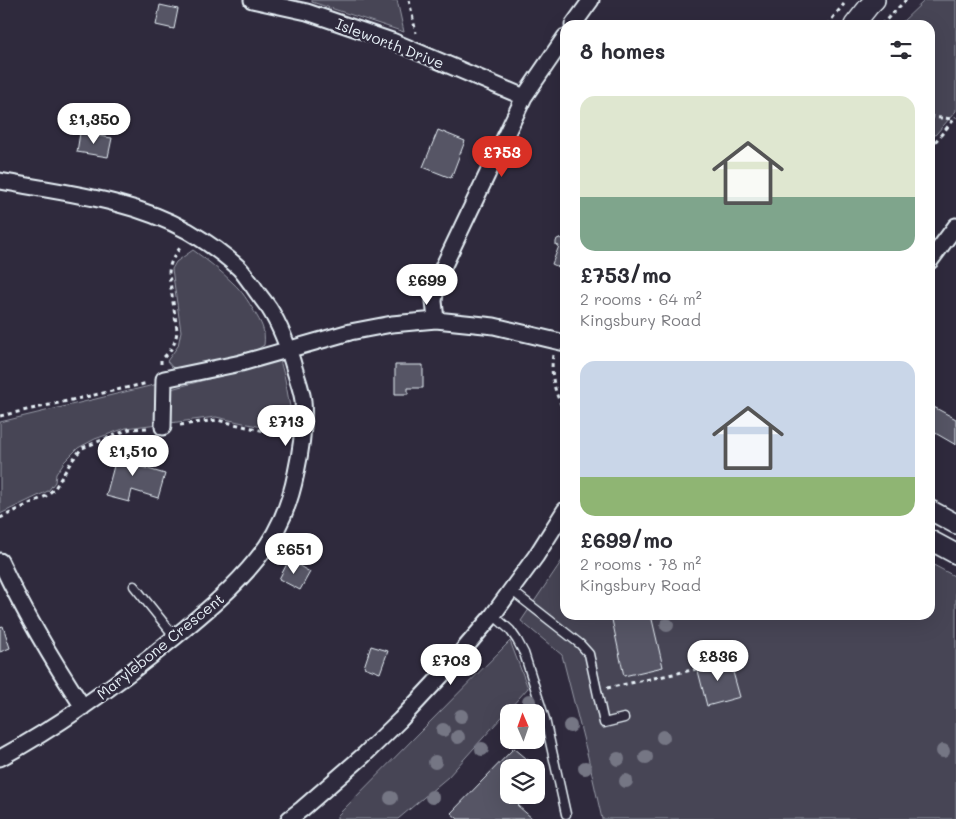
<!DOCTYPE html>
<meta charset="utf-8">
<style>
:root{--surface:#fff;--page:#f7f7f7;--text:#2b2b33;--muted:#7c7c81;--accent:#d93025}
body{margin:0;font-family:Mali,sans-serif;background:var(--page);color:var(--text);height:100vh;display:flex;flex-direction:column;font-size:19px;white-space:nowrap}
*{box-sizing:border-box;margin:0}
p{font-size:16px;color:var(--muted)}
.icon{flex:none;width:28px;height:28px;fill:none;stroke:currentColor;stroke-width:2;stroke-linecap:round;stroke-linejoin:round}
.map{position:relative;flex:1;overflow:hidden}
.side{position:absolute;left:560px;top:20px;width:375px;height:600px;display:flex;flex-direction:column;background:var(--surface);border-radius:15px;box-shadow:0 5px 20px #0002}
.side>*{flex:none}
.needle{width:32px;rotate:358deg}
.tools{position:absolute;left:500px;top:704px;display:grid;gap:10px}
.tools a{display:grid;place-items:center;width:45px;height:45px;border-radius:10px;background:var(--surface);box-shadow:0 5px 20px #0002;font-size:25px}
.price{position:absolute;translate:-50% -42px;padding:0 11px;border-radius:18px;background:#fff;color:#222;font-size:16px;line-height:32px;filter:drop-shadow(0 1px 2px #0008)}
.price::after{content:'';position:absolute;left:50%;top:30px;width:15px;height:11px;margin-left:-8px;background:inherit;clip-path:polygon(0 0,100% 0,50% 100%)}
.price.current{background:var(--accent);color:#fff}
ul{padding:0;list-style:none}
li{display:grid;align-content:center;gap:10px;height:265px;padding:0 20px}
li span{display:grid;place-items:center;height:155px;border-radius:15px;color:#555}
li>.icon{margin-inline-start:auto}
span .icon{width:90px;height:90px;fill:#fffc;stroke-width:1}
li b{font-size:21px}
h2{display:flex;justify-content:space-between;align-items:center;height:60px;padding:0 20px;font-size:21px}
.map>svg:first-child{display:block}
.green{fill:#464455;stroke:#979aa6}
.building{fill:#575565;stroke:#e8f1f8}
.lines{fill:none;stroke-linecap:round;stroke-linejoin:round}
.service-casing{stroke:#e8f1f8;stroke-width:11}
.minor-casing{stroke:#e8f1f8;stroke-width:19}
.tertiary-casing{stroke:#e8f1f8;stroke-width:22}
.path{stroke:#e8f1f8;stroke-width:3;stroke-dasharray:4 4;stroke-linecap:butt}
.service{stroke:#2f2a3d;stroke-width:8}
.minor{stroke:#2f2a3d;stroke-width:15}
.tertiary{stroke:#2f2a3d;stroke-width:19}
.tree{fill:#757684}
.labels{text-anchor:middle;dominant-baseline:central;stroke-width:5;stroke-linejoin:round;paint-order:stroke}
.street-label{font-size:15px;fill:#e8f1f8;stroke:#2f2a3d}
</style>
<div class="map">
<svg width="956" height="819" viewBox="0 0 956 819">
<rect width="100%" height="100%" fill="#2f2a3d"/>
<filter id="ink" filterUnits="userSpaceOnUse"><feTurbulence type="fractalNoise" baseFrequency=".02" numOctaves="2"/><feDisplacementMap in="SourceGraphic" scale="10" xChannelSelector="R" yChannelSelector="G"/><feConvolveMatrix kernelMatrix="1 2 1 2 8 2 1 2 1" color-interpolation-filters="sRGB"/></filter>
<g filter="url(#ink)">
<path class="green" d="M312,0H397L404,32L312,2Z
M925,0H956V111L930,141V25H899Z
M193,250C207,260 221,271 233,283C242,291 248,301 254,311C261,323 266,330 264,345L258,349L180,370L172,367L167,361L178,346L181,331L172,269L176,262Z
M280,360L285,379L290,407L289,433L216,417L170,423L171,389Z
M158,384V424L126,428L95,439L78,448L64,462L56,474L55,482L48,491L0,514V422Z
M565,556V615H930V563L956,577V819H602L588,757L562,655L521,621Z
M510,641L528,688L448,777L398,819H337V816Z"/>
<path class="building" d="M160,5L178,9L174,29L156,25Z
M438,130L465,141L451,178L423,167Z
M80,133L112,138L108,157L77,152Z
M560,238L565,240V270L552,264L559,246L556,245V242L557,239Z
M395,365H423V388H408V394H395Z
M930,405L956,419V445L930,430Z
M119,447L141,453L138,466L165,474L158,498L132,490L129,502L106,496Z
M289,560L310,572L300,590L279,579Z
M611,615H651L663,667L624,676Z
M3,626L10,648L0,652V627Z
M371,646L388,651L380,673L364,667Z
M729,658L740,697L707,706L697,667Z
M514,748L539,769L536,772V768H509V795H515L522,801L518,806L533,819H458L451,813Z"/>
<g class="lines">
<defs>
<path id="service" d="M134,586L175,637
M511,590L580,644L589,654L604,723L624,718
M493,615L510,630L517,640L524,653L545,719L566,814"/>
<path id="minor" d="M252,0L307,12L392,41L524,97
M573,25L591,0
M0,181C63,193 131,199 188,231C205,241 224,254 239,268C244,273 248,280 253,286C258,294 264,301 269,308C281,327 289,349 295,371C298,381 302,391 303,401C305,425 301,450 296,473C290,504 277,535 257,559C233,589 204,613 175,637C120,682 63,724 0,758
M930,261L956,226
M436,320L434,301L437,280L524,97L565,37
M163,427L164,379L241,363L350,332L392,324L436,320L494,326L565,343
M0,561C24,612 52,660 83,707
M289,819L302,809L364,755L400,720L441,676L493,615L514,586L536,556L565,510"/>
<path id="tertiary" d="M854,25L869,6L875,0
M930,510L956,524
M930,540L956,554"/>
</defs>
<use href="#service" class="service-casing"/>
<use href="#minor" class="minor-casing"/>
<use href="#tertiary" class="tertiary-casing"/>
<path class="path" d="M409,0L416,33
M827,25L844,4
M881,25L906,0
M930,117L954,119
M930,148L956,117
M553,355C550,376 555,394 565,412
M161,364V360C171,351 176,344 177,330L169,274C169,262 175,255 182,245
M0,416L148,383
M180,425L217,420L286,436
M0,518L46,496L55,488L71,462L82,448L130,429L149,428
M607,688L697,669"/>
<use href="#service" class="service"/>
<use href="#minor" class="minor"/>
<use href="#tertiary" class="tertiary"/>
</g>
<g class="tree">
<circle cx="667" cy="625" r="7"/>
<circle cx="529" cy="701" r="7"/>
<circle cx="461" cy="716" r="7"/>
<circle cx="570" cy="726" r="7"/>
<circle cx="443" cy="730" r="7"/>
<circle cx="458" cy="737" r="7"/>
<circle cx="663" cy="737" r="7"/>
<circle cx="482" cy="749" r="7"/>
<circle cx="943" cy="751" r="7"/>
<circle cx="646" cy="757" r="7"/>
<circle cx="618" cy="759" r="7"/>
<circle cx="435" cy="762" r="7"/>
<circle cx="585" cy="768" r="7"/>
<circle cx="626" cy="781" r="7"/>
<circle cx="432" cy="797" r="7"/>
<circle cx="391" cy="798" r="7"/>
</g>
</g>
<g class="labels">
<g class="street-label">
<text transform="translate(390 43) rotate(21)">Isleworth Drive</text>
<text transform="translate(160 646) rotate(-39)">Marylebone Crescent</text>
</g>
</g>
</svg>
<div class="tools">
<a><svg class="needle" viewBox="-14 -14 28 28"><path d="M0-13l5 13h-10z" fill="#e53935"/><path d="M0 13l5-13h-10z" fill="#7c7c81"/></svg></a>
<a><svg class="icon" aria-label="layers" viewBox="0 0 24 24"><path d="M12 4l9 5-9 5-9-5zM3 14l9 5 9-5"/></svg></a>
</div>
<b class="price" style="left:94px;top:145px">£1,350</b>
<b class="price current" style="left:502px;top:178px">£753</b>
<b class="price" style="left:427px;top:306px">£699</b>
<b class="price" style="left:286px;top:447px">£713</b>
<b class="price" style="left:133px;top:477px">£1,510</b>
<b class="price" style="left:294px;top:575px">£651</b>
<b class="price" style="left:718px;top:682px">£836</b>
<b class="price" style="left:451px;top:686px">£703</b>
<section class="side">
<h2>8 homes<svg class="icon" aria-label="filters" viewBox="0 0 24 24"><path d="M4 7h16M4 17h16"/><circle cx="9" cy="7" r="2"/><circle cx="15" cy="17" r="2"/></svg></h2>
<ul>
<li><span style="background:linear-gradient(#dfe7d0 65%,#7fa58c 0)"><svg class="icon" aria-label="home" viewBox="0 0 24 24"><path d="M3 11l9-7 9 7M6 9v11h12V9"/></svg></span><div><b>£753/mo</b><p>2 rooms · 64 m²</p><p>Kingsbury Road</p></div></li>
<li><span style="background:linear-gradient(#c9d6e8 75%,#8fb573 0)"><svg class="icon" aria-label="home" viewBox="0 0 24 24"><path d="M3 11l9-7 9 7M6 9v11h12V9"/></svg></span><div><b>£699/mo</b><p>2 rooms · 78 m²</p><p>Kingsbury Road</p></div></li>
</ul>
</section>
</div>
